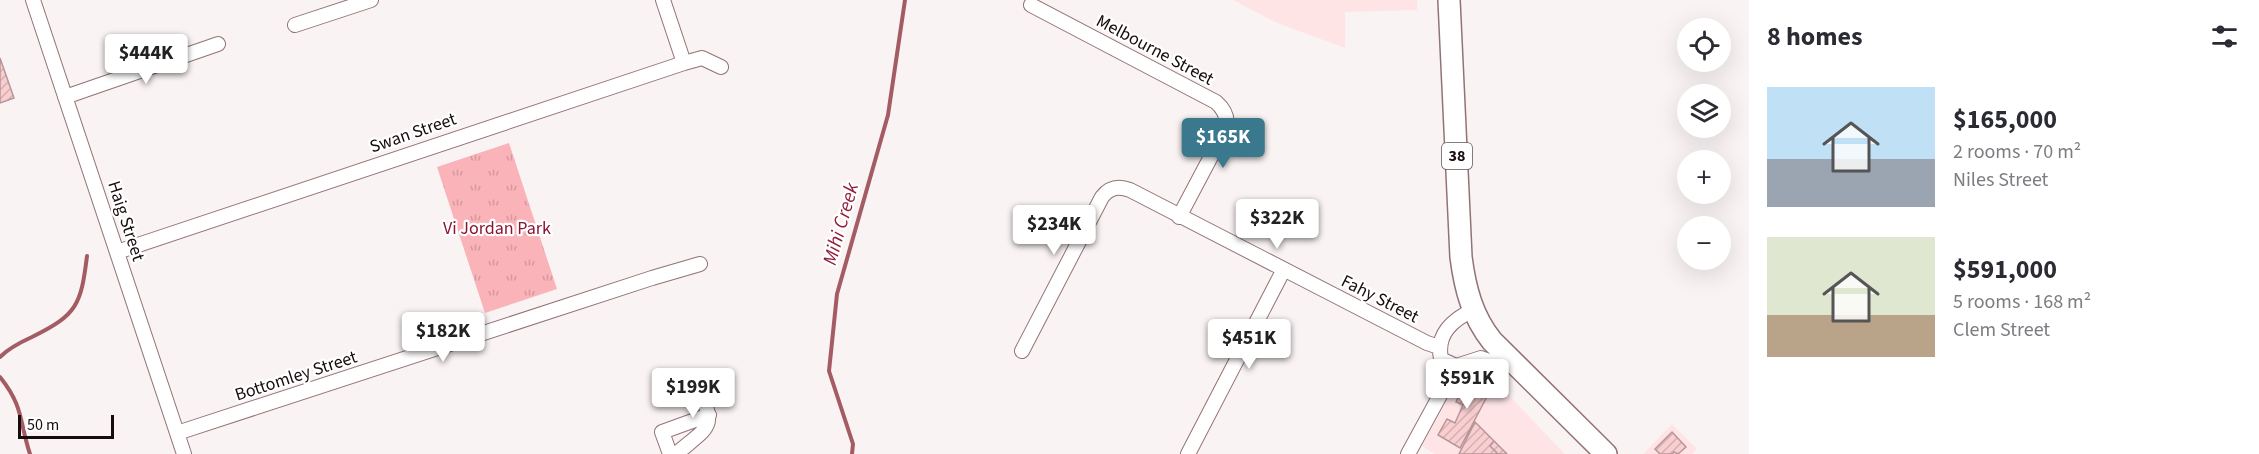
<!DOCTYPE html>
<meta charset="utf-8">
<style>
:root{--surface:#fff;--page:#f2f2f3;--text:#2b2b33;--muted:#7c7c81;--accent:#3a788d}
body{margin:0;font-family:"Source Sans 3",sans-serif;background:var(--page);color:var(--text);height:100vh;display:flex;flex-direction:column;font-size:22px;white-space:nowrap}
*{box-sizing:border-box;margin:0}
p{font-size:20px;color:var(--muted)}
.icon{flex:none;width:33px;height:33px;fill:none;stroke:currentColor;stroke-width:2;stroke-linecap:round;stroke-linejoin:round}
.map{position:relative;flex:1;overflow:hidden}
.details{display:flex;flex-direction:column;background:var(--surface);width:510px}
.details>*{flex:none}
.fabs{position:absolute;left:1677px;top:18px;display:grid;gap:12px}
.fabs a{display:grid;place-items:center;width:54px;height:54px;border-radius:50%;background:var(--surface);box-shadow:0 6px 24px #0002;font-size:30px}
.scale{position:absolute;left:18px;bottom:15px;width:96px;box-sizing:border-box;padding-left:6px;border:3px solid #170b0d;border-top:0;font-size:16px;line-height:21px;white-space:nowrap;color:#170b0d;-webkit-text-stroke:4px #fff;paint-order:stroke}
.price{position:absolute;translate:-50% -51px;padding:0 14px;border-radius:6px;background:#fff;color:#222;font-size:20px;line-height:39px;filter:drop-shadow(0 2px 3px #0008)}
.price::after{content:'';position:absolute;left:50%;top:36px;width:18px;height:14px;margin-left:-9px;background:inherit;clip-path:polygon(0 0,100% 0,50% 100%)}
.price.on{background:var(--accent);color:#fff}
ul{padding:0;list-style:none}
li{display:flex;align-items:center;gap:18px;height:150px;padding:0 18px}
li span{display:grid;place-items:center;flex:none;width:168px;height:120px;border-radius:0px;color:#555}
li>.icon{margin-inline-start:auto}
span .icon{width:72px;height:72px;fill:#fffc;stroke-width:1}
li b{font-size:26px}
h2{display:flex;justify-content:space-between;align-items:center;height:72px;padding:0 18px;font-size:26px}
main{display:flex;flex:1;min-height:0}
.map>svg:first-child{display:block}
.built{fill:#ffe4e6}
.grass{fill:url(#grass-tufts)}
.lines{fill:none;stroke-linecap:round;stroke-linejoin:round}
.stream{stroke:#a45c64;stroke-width:4}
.building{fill:url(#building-hatch);stroke:#b79698;stroke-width:1.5}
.street-casing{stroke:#927375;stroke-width:16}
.primary-casing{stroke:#927375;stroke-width:24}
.street{stroke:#fff;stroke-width:14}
.primary{stroke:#fff;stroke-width:21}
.labels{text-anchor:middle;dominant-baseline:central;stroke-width:4.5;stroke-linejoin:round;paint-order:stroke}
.shield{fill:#fff;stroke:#5d5456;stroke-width:1.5}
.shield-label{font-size:16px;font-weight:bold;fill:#170b0d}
.street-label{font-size:18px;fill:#170b0d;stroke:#fff}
.park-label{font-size:18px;fill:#8b1533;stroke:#fff}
.water-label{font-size:20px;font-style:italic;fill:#911c38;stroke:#fff}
</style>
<main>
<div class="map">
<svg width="1749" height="454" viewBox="0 0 1749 454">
<defs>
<pattern id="grass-tufts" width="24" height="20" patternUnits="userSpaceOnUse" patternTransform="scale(1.5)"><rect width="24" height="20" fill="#f9b3b9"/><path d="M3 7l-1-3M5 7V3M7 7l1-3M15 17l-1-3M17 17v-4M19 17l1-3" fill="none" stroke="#d5999e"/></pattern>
<pattern id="building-hatch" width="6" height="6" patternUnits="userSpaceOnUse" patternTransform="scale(1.5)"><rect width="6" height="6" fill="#f9ced1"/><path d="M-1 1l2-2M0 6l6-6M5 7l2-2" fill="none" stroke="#d5b0b2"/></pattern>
</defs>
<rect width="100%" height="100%" fill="#faf3f3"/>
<path class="built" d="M1233,0H1417V10L1345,12V48L1277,23Z
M1477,362L1565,454H1435L1422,446L1467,364Z
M1672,424L1697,449L1692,454H1643Z"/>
<path class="grass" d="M509,143L557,289L485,313L437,167Z"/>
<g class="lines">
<path class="stream" d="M0,357C9,348 21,342 32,337C77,315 81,305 87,256
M0,377C24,407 19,421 30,454
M852,454L853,444L829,371L837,294L888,115L905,0"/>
</g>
<path class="building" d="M0,58L14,98L0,103Z
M1472,372L1481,377L1492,387L1460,448L1438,435L1447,419L1455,423L1463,405L1456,402Z
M1475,422L1494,441L1490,446L1498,454H1459Z
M1672,432L1686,447L1678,454L1674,452L1672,454H1660L1655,449Z
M1494,441L1507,454H1498L1490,446Z"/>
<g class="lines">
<defs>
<path id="street" d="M33,0L184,454
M663,0L684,63
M1031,5L1216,102C1225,110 1229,119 1225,130L1179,217
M295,25L371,0
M65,97L218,44
M117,252L684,63L702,58L721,67
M1473,310C1452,320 1436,334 1441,359L1456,366L1481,358L1495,363
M1022,351L1102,197C1110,187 1119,186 1130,190L1427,343L1439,347
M177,433L652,278L700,264
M670,454L662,432L709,415
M676,454C714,422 714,430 698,381
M1188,454L1283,271
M1408,454L1456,366"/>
<path id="primary" d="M1449,0L1461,257C1465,288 1472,316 1492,341L1606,454"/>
</defs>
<use href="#street" class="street-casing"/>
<use href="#primary" class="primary-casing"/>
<use href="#street" class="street"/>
<use href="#primary" class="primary"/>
</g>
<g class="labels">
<rect class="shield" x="1442" y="143" width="30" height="26" rx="4.5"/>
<g class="shield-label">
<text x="1457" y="156">38</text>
</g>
<g class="street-label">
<text transform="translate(1155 50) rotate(28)">Melbourne Street</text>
<text transform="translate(413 133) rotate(-19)">Swan Street</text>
<text transform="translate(126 221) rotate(72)">Haig Street</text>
<text transform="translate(1380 299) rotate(27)">Fahy Street</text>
<text transform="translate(296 376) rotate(-18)">Bottomley Street</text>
</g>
<g class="park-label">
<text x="497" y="228">Vi Jordan Park</text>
</g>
<g class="water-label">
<text transform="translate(841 224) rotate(-74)">Mihi Creek</text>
</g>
</g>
</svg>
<div class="fabs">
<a><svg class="icon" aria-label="locate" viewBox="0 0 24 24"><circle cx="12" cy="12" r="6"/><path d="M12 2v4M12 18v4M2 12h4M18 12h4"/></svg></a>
<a><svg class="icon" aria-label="layers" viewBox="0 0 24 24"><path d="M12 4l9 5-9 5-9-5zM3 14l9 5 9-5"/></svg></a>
<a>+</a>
<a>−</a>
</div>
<div class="scale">50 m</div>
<b class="price" style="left:146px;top:85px">$444K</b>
<b class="price on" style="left:1223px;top:169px">$165K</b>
<b class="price" style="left:1277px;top:250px">$322K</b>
<b class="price" style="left:1054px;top:256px">$234K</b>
<b class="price" style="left:443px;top:363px">$182K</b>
<b class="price" style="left:1249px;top:370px">$451K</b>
<b class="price" style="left:1467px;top:410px">$591K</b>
<b class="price" style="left:693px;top:419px">$199K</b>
</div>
<section class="details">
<h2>8 homes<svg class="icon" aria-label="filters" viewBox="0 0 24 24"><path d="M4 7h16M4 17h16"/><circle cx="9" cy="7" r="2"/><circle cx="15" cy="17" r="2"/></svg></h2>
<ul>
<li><span style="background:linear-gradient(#bfe0f5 60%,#9aa5b1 0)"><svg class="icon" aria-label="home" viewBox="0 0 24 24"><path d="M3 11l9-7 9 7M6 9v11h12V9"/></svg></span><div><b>$165,000</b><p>2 rooms · 70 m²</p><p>Niles Street</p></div></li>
<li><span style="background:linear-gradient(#dfe7d0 65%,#b9a48a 0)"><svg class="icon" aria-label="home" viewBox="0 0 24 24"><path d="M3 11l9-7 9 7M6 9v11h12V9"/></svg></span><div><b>$591,000</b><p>5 rooms · 168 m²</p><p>Clem Street</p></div></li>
</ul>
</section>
</main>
